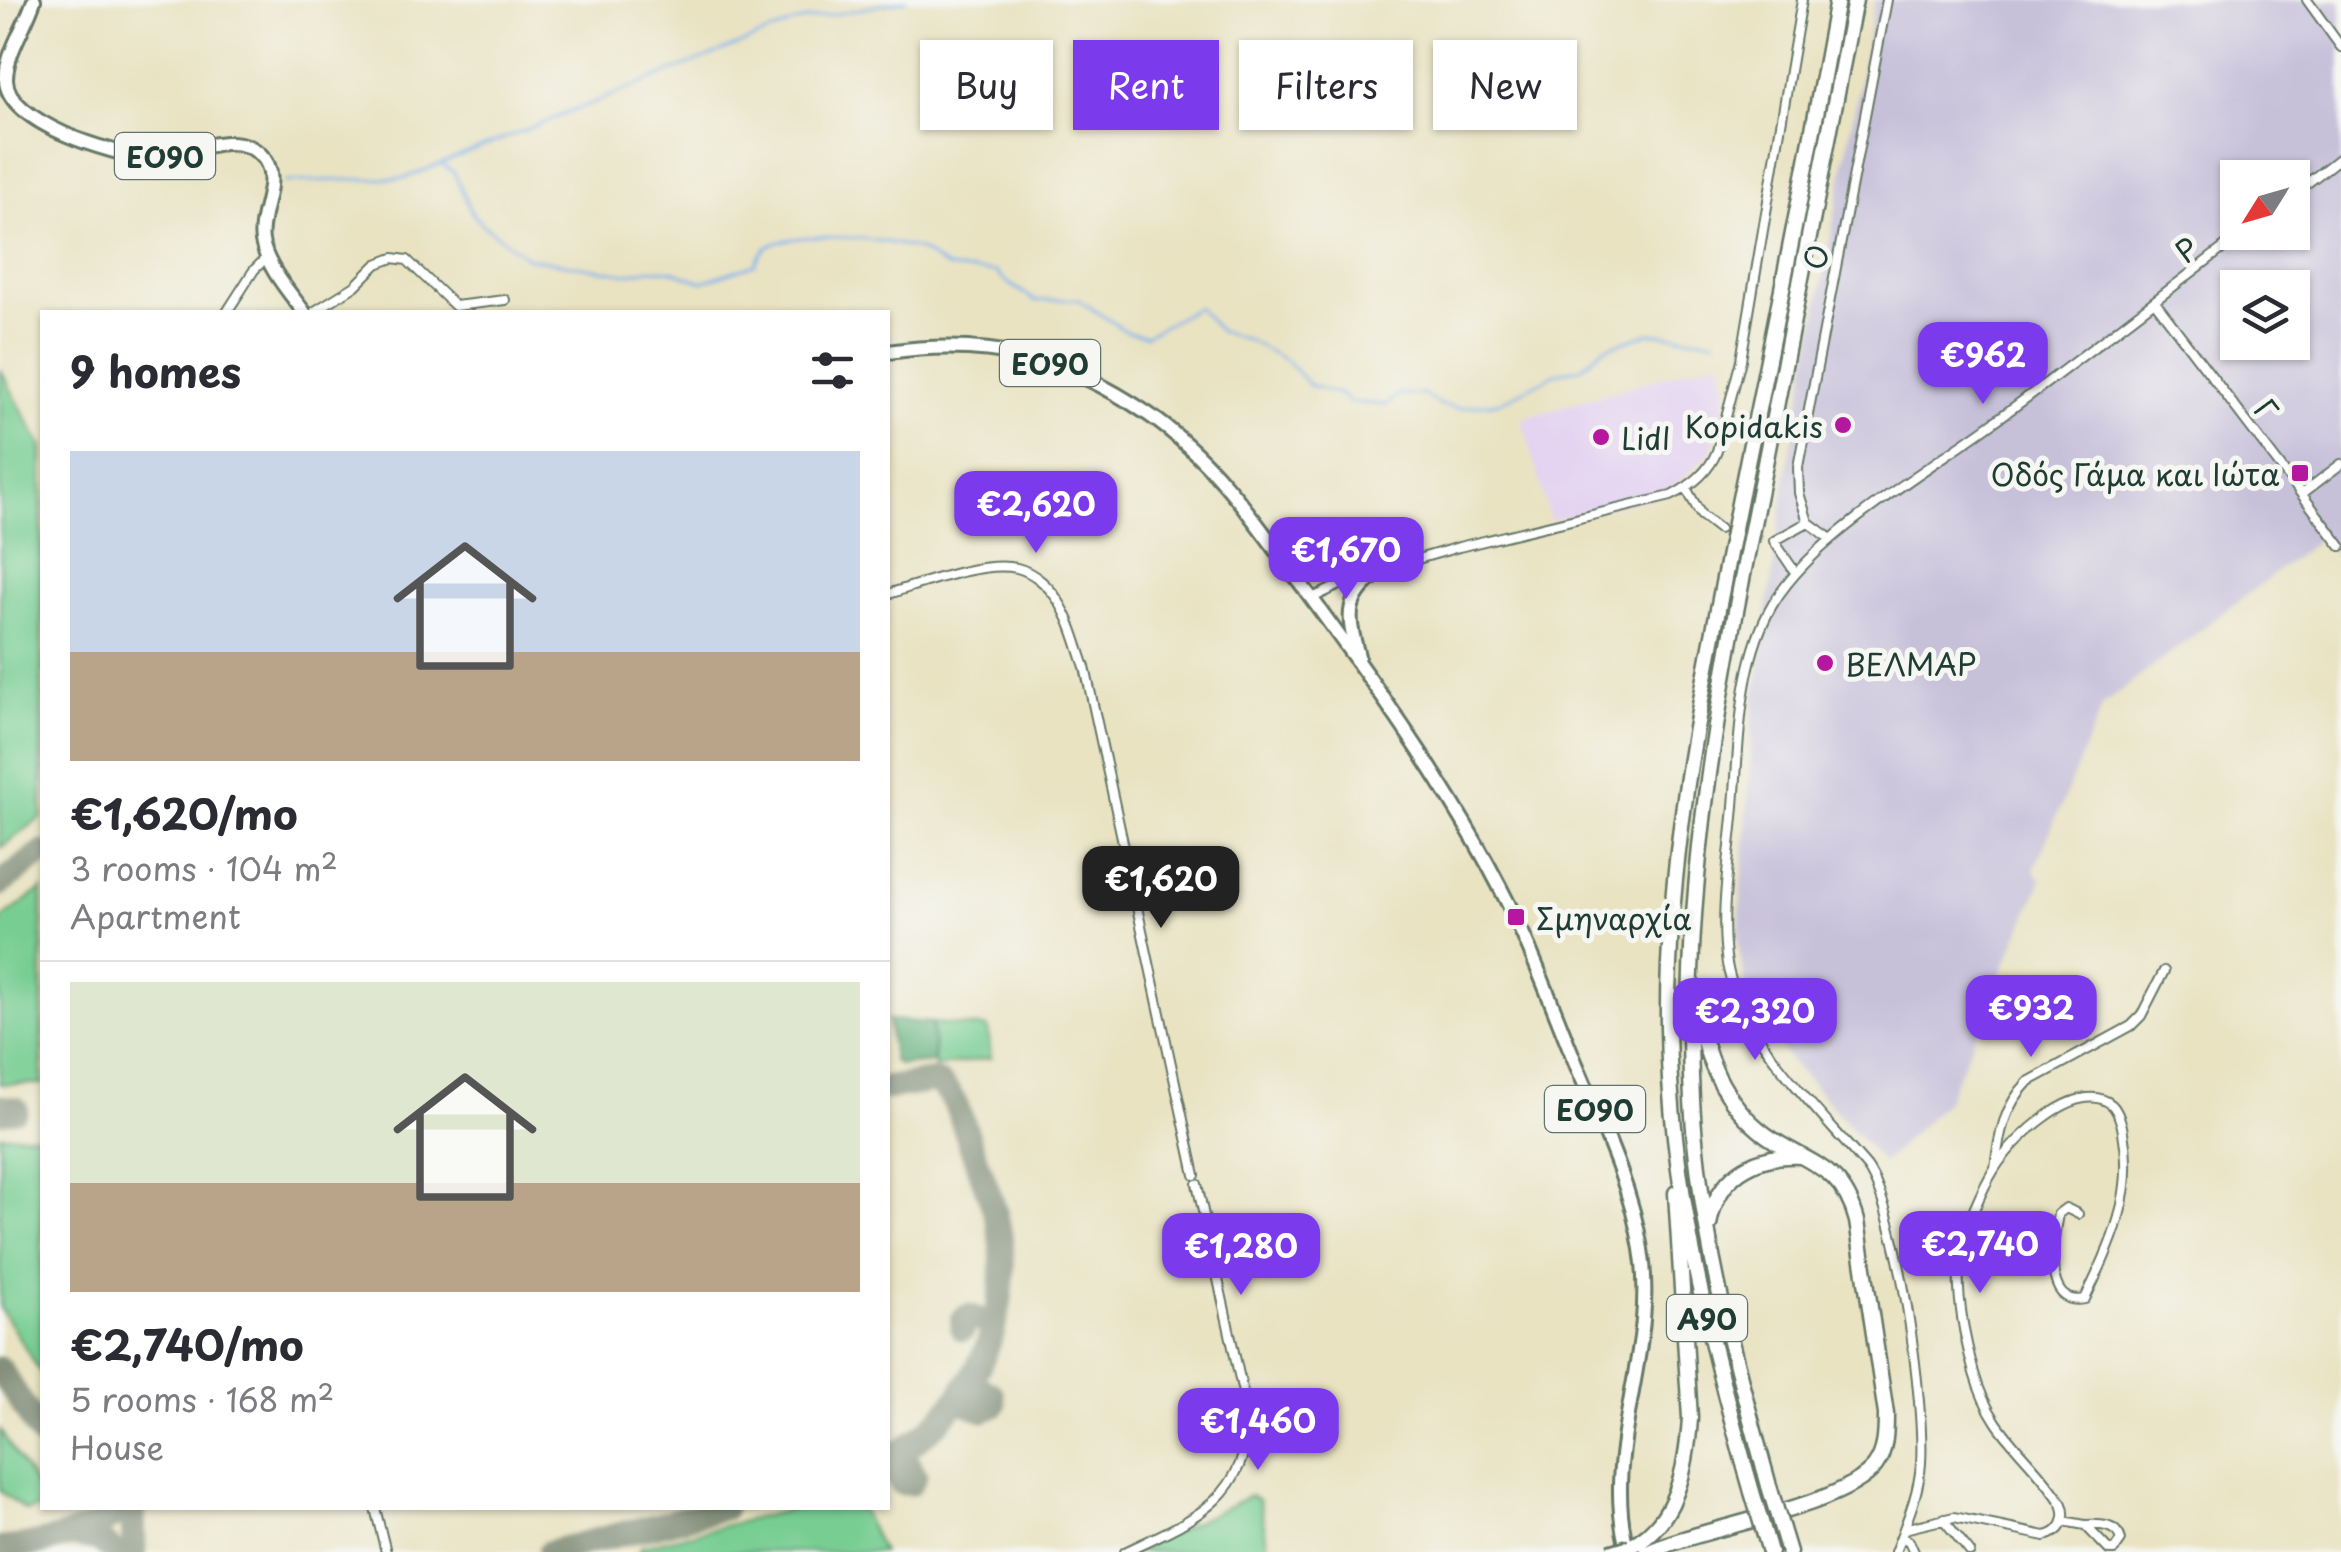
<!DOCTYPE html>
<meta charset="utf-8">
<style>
:root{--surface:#fff;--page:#f7f7f7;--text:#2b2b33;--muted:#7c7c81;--line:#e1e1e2;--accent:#7c3aed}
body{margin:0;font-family:"Playpen Sans",sans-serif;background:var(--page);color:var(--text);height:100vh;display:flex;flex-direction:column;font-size:38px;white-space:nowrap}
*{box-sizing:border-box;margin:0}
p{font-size:32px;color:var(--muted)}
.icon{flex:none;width:55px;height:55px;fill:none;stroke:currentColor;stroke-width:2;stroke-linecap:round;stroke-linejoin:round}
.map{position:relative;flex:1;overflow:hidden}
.sheet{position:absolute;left:40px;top:310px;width:850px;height:1200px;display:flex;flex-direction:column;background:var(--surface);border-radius:0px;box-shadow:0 2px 8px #0004}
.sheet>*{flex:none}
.top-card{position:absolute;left:920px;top:40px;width:950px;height:90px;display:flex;gap:20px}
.needle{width:65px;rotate:233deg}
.buttons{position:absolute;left:2220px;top:160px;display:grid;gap:20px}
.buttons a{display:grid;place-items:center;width:90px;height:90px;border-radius:0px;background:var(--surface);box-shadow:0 2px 8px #0004;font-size:50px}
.price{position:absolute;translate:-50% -85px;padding:0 22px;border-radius:20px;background:var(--accent);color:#fff;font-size:32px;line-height:65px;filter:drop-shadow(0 2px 5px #0008)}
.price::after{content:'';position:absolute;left:50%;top:60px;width:30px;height:22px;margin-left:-15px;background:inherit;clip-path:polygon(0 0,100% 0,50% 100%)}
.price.selected{background:#222;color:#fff}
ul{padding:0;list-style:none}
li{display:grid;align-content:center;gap:20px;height:530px;padding:0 30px}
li+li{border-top:2px solid var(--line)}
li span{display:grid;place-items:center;height:310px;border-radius:0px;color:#555}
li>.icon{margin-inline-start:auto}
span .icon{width:180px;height:180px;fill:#fffc;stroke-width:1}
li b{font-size:42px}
h2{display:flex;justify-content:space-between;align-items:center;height:120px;padding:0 30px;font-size:42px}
.tag{padding:0 35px;border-radius:0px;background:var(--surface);box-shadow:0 2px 8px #0004;font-size:35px;line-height:90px}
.tag.selected{background:var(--accent);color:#fff}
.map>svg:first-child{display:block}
.built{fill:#e4d3f1}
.industrial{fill:#c6c0d9;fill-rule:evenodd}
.green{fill:#77cd92;stroke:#4b8563;stroke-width:2.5}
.forest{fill:#61b07c;stroke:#407658;stroke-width:2.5}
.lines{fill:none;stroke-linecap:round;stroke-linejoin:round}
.stream{stroke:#7fb2ec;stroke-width:2.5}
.taxiway{stroke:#84907b;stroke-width:25}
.minor-tunnel{stroke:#c1c2a6;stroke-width:8;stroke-dasharray:8 4;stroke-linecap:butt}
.minor-casing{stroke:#676;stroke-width:12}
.primary-casing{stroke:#676;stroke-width:18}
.motorway-casing{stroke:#676;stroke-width:19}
.minor{stroke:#fff;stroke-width:8}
.primary{stroke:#fff;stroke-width:12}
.motorway{stroke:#fff;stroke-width:14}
.primary-bridge-casing{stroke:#676;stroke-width:18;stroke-linecap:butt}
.motorway-bridge-casing{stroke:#676;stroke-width:19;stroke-linecap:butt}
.primary-bridge{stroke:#fff;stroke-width:12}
.motorway-bridge{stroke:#fff;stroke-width:14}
.poi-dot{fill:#b5179e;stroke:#f6f6f2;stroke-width:4}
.labels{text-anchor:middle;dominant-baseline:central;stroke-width:10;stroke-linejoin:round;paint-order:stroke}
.shield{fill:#f6f6f2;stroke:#60746d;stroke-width:2.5}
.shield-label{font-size:28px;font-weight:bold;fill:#1f3d34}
.street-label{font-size:30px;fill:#1f3d34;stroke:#f6f6f2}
.poi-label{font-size:30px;fill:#1f3d34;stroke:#f6f6f2;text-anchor:start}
</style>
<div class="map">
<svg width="2341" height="1552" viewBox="0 0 2341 1552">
<rect width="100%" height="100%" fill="#f6f6f2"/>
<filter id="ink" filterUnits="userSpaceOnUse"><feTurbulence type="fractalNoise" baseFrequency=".01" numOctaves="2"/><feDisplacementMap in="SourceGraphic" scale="20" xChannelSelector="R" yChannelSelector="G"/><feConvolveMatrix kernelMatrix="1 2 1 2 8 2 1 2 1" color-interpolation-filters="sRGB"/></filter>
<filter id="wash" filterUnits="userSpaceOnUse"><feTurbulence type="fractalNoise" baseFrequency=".0048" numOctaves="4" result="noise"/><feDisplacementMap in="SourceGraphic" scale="40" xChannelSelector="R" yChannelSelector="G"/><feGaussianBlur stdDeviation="2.25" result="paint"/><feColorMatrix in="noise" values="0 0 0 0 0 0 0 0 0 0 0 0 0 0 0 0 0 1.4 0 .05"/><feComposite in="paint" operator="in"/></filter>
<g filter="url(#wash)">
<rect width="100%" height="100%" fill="#e9e3c2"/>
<path class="built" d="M1720,359L1727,394L1710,454L1663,495L1550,520L1522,419Z"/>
<path class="industrial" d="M1875,0H2341V562L2322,537L2103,705L2034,870L2042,880L1947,1100L1883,1163L1787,1057L1761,1018L1745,983L1738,942L1755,695L1787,471ZM2238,178H2292V232H2238ZM2238,288H2292V342H2238Z"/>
<path class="green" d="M0,369L42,447V817L0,848Z
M42,889V1084H0V920Z
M932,1023L988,1028L991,1058L935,1067Z
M0,1135H42V1375L0,1308Z
M0,1430L42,1496V1507L26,1511L0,1491Z
M1250,1496L1259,1500L1269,1552H1133Z
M796,1508H861L882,1552H638L642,1546Z"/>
<path class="forest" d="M888,1020L932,1023L934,1062L899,1065L893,1061Z"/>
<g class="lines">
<path class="stream" d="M441,164L454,172L472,213L482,224L528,258L627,274L651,269L673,271L702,282L755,264C759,257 761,251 769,246C798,230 885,238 916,249C929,253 939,265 949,268C964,271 981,271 996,272C1007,286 1021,289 1035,301L1077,299L1127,332L1145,336L1198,307L1219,331L1248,340L1287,361L1309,385L1342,395L1348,402L1386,405L1400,394L1424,395L1440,405L1458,408L1500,402L1557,373L1580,368L1604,348L1650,333L1715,340
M285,182L405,178L796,22L906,0"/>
<path class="taxiway" d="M0,884L42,853
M888,1088L934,1081C956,1091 963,1125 971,1146C982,1177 997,1208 1001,1241C1011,1331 966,1416 888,1459
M0,1107L16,1109L0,1112
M963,1329V1320L968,1316L987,1322L993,1332
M0,1369L42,1436
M958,1400L984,1410L994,1405L992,1395L975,1384L973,1377
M888,1461L901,1483H911L915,1476L904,1457L905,1450
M133,1508L134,1552
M70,1535L99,1540L114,1552
M0,1549C32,1547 102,1531 124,1508
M550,1552L724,1508"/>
</g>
</g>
<g filter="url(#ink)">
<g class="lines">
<path class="minor-tunnel" d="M1719,529L1763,539"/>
<defs>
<path id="minor" d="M2307,0L2341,47
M2292,195L2341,157
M2155,302L2341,546
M315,311L355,286L377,264L393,258L407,260L455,306L505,300
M227,312L254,270L267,257
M1686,488L1701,515L1719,529
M2303,493L2341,464
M1808,522L1799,493L1798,467L1887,0
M1808,522L1831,539
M1380,570L1459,547L1671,496C1691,486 1709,472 1717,451L1741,360L1802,0
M1795,572L1774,541L1808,522
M888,594C921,584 983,560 1017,568C1034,572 1050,587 1059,602C1072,622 1077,645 1085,667L1195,1175
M1312,598L1357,577
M1995,1168C1999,1135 2004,1106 2028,1082L2131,1026L2141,1016L2164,971
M375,1508L386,1552
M1943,1519L1970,1552
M2063,1521L2085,1525L2109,1550H2114L2121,1540C2117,1524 2099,1524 2085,1525
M1904,1529L1954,1517L2045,1536C2061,1533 2068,1519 2062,1504C2030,1454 1992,1437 1974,1373C1964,1336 1955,1291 1960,1253C1963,1231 1983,1187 1995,1168C2011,1142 2078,1076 2112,1105C2118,1111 2122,1124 2123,1132C2135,1195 2112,1243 2085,1299C2042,1308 2053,1240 2058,1214L2066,1208L2078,1214
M1901,1537L1909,1541L1914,1552
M1125,1552C1189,1521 1245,1502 1249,1420L1197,1184
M1895,1552C1906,1523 1919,1494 1921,1463C1925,1405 1899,1212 1867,1167C1820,1112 1740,1037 1727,964C1719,913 1730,857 1734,806C1739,743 1739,670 1768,613C1804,541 1924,473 1991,424C2076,362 2160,297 2244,232"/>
<path id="primary" d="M34,0C26,26 7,51 6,78C4,122 114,156 150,157C183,158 231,127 260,154C285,177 257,213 262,241C267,267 289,292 304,312
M888,352C988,338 1063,356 1148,414C1213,458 1258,525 1304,588C1382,694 1463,806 1519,926C1540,971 1557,1018 1576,1064C1601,1123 1631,1185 1641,1249C1659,1351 1599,1450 1628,1552
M1283,556L1315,571L1366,574
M1358,656C1346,612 1345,598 1383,569"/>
<path id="motorway" d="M1709,1225C1717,1176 1753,1154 1800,1156
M1769,1486C1734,1359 1699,1232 1692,1100C1680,887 1722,677 1764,469C1795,313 1824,156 1855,0
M1752,1492C1709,1342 1670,1185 1668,1028C1666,863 1700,700 1732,538C1768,359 1805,180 1837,0
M1782,1529L1789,1552
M1765,1535L1770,1552
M1630,1546C1677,1524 1687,1465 1690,1418L1676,1193
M1647,1552C1702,1527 1842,1508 1875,1466C1886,1451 1886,1432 1886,1414L1857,1221C1842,1164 1808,1165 1766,1135C1725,1105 1700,1052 1698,1001"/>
</defs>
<use href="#minor" class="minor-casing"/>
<use href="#primary" class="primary-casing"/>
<use href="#motorway" class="motorway-casing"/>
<use href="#minor" class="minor"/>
<use href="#primary" class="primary"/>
<use href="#motorway" class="motorway"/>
<defs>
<path id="primary-bridge" d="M1610,1552L1630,1546"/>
<path id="motorway-bridge" d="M1769,1486L1782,1529
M1752,1492L1765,1535"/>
</defs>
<use href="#primary-bridge" class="primary-bridge-casing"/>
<use href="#motorway-bridge" class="motorway-bridge-casing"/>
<use href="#primary-bridge" class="primary-bridge"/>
<use href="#motorway-bridge" class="motorway-bridge"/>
</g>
</g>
<g class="poi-dot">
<circle cx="1843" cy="425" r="10"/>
<circle cx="1601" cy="437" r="10"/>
<rect x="2290" y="463" width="20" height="20" rx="5"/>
<circle cx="1825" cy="663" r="10"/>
<rect x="1506" y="907" width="20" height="20" rx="5"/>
</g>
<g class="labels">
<g class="shield">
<rect x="115" y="133" width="100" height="46" rx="8"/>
<rect x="1000" y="340" width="100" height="46" rx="8"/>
<rect x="1545" y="1086" width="100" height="46" rx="8"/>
<rect x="1667" y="1295" width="80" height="46" rx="8"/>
</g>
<g class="shield-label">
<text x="165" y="156">ΕΟ90</text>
<text x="1050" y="363">ΕΟ90</text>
<text x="1595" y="1109">ΕΟ90</text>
<text x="1707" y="1318">Α90</text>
</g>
<g class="street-label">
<text transform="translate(2186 249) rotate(-38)">Ρ</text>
<text transform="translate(1815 257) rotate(-79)">Ο</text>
<text transform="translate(2267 409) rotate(52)">Γ</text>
</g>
<g class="poi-label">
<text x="1823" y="425" text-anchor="end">Kopidakis</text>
<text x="1621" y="437">Lidl</text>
<text x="2280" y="473" text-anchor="end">Οδός Γάμα και Ιώτα</text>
<text x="1845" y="663">ΒΕΛΜΑΡ</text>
<text x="1536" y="917">Σμηναρχία</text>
</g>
</g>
</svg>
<div class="buttons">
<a><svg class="needle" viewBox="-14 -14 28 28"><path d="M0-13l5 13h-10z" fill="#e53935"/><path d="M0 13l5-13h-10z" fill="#7c7c81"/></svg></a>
<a><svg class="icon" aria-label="layers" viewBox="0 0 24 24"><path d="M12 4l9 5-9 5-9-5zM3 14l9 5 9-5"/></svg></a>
</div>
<b class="price" style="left:1983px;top:407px">€962</b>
<b class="price" style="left:1036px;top:556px">€2,620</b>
<b class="price" style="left:1346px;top:602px">€1,670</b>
<b class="price selected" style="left:1161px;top:931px">€1,620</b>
<b class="price" style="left:2031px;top:1060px">€932</b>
<b class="price" style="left:1755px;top:1063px">€2,320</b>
<b class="price" style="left:1980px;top:1296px">€2,740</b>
<b class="price" style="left:1241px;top:1298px">€1,280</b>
<b class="price" style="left:1258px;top:1473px">€1,460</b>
<div class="top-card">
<a class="tag">Buy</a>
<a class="tag selected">Rent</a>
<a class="tag">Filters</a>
<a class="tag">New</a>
</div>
<section class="sheet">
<h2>9 homes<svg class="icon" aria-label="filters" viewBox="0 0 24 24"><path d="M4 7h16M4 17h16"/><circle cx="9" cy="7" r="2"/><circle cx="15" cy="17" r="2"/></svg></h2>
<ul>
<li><span style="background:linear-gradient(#c9d6e8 65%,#b9a48a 0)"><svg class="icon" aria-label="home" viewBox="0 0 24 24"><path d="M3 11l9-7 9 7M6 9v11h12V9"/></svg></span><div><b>€1,620/mo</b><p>3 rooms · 104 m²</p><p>Apartment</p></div></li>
<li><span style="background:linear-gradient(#dfe7d0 65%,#b9a48a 0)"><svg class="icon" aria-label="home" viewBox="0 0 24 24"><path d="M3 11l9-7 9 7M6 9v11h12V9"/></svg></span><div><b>€2,740/mo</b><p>5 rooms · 168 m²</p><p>House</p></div></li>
</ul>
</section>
</div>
